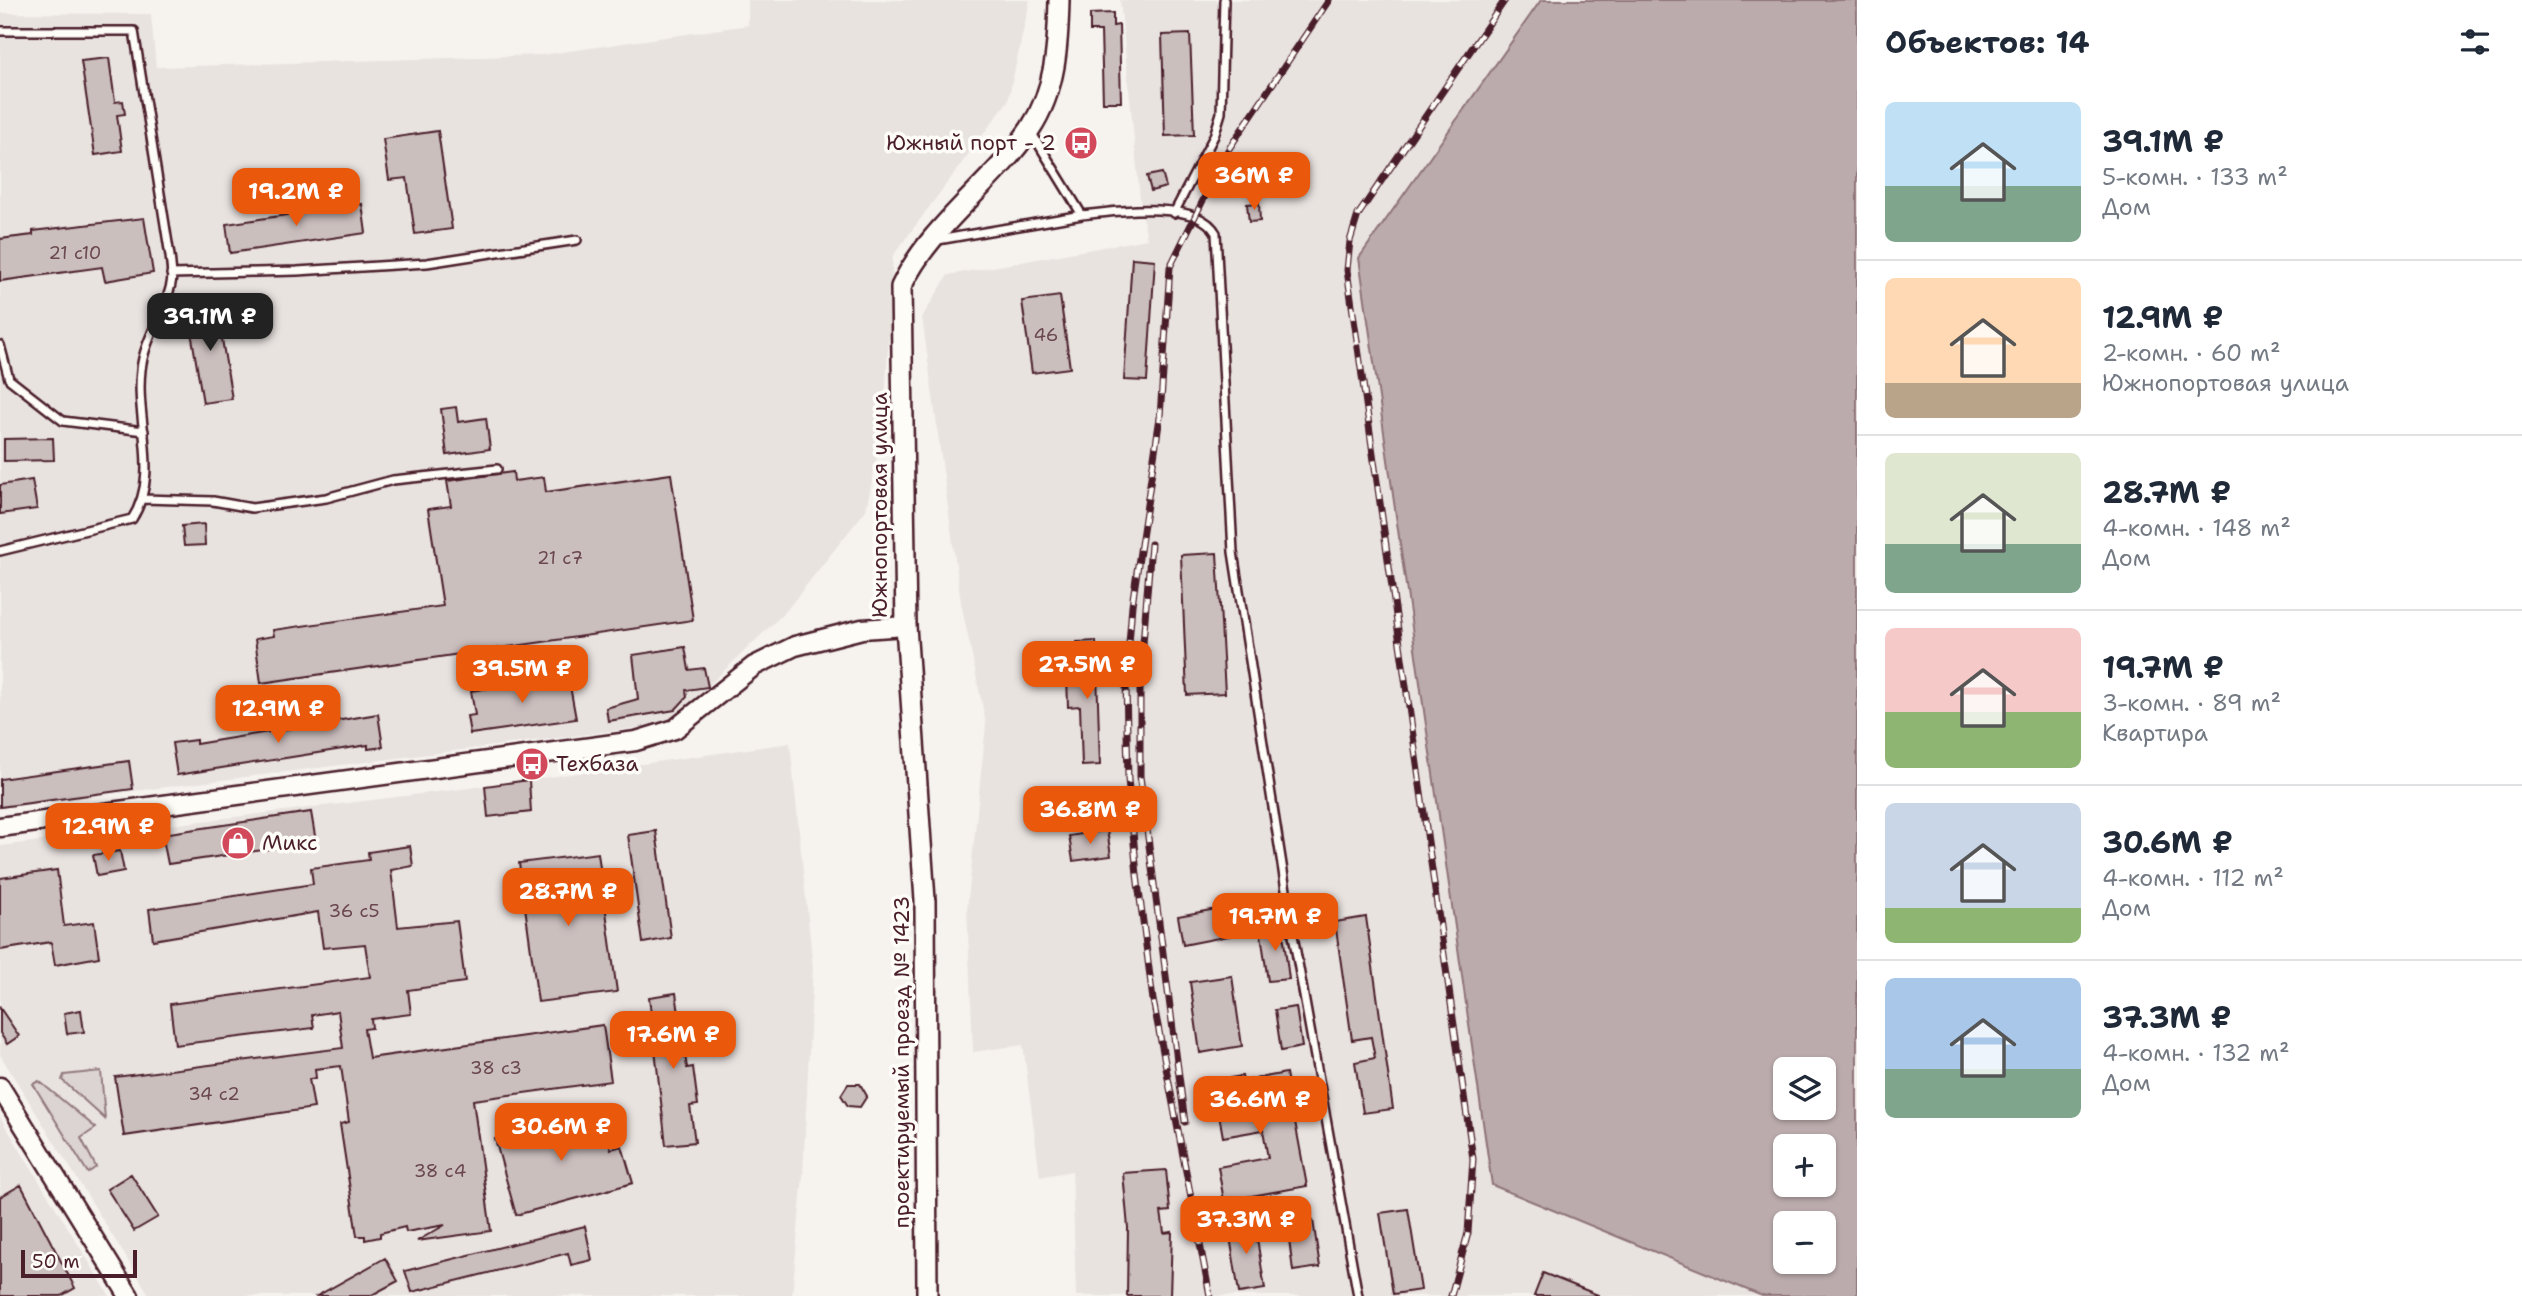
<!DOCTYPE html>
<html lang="ru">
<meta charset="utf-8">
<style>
:root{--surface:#fff;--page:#f2f2f3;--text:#1f2937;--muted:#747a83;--line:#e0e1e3;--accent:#ea580c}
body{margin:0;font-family:"Shantell Sans",sans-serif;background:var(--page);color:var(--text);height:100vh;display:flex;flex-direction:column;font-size:26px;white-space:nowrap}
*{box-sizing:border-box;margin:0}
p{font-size:23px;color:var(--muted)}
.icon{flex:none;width:38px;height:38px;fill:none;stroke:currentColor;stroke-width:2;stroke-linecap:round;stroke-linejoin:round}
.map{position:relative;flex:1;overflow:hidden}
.side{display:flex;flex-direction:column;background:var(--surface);width:665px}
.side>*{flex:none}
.fabs{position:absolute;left:1773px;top:1057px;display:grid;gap:14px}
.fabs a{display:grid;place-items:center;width:63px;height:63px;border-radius:10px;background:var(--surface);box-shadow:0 2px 5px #0004;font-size:35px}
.scale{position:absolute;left:21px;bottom:18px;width:116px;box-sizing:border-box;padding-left:7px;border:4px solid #4a1f2b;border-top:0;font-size:19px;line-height:24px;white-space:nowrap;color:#4a1f2b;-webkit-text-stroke:5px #fdfcf7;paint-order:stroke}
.price{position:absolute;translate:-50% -60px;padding:0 16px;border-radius:14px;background:var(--accent);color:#fff;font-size:23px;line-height:46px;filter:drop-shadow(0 2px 4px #0008)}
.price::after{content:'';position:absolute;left:50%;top:42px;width:21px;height:16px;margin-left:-10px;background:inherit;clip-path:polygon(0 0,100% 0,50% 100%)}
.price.selected{background:#222;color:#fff}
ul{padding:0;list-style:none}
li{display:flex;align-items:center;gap:21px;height:175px;padding:0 28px}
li+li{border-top:2px solid var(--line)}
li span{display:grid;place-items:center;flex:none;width:196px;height:140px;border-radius:10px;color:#555}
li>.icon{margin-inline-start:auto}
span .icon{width:84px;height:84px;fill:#fffc;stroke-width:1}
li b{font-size:30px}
h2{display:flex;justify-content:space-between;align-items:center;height:84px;padding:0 28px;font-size:30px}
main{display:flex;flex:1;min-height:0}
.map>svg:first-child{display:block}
.built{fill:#e9e3e0}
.green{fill:#dcd4d2;stroke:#937a7e;stroke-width:2}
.water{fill:#bbabac;stroke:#8e7378;stroke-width:2;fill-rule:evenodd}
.building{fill:#cbbfbe;stroke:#4a1f2b;stroke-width:2}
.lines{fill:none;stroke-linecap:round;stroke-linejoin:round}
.service-casing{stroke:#4a1f2b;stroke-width:12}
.tertiary-casing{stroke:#4a1f2b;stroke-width:23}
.secondary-casing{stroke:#4a1f2b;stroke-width:24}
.service{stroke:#fdfcf7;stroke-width:7}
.tertiary{stroke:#fdfcf7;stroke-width:18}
.secondary{stroke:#fdfcf7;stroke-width:19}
.rail-casing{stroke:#4a1f2b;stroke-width:7}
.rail{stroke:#fdfcf7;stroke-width:4.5;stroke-dasharray:13;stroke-linecap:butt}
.labels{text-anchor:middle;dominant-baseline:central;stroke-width:7;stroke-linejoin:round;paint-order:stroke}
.number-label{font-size:18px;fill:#6a4750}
.poi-label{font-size:21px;fill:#4a1f2b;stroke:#fdfcf7;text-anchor:start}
.street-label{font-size:21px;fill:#4a1f2b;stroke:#fdfcf7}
</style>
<main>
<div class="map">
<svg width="1857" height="1296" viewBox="0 0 1857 1296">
<rect width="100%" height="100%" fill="#f6f3ef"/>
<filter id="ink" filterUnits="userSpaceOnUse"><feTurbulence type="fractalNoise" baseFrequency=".0143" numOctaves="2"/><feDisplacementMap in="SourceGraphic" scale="14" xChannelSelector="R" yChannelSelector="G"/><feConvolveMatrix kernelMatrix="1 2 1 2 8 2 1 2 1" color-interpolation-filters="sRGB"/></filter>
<g filter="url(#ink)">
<path class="built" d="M748,0H1030L1008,101L893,256L884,423L866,510L786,611L669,724L0,808V13L151,14L156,67L541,55L748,25Z
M1120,0H1541L1492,1185L1762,1296H1076L1072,1171L1040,1177L1023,1045L973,1052L967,909L986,724L961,603L922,317L948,275L1147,239L1141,209Z
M790,743L813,967L803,1176L792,1296H150L0,1055V846L485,786Z
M0,1117L110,1296H0Z"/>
<path class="green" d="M101,1071L105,1119L62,1080L64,1075Z
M39,1081L96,1128L81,1138L96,1167L88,1173L33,1084Z"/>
<path class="water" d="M1541,0H1857V1296H1762L1492,1185L1359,258ZM1785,1069H1824V1108H1785ZM1785,1146H1824V1185H1785ZM1785,1223H1824V1262H1785Z"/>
<path class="building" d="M1113,13V26L1119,25L1121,102H1103L1101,31H1090V14Z
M1190,34L1194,135L1165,136L1162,35Z
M109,58L115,102L123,101L125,114L117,115L122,151L95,155L81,61Z
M438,131L452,229L415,234L407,178L389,180L383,139Z
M1162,173L1166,187L1151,191L1147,176Z
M1259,203L1260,221L1249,222L1247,204Z
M362,204L366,233L230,253L226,224Z
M144,218L153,273L105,281L102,267L0,281V239L33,235V231Z
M1132,258L1155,260L1147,381L1124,380Z
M1060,296L1070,368L1032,373L1022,301Z
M216,303L232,399L203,403L187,308Z
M456,407L458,422L486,418L490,449L447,455L441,409Z
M53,438L54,460L4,461V439Z
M513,472L514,481L544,477L546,492L671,474L693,620L261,683L255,639L274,636L273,630L443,606L428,509L451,506L447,481Z
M32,480L37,509L0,514V485Z
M204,524L205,545L184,546L182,526Z
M1217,553L1225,693L1187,695L1181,555Z
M1096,641L1100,765L1082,766L1080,706L1068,707L1067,676H1077V642Z
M685,647L689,670L704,668L708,687L686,690L687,697L675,710L608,721L606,708L638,699L633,655Z
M568,675L576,719L470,734L467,716L475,715L471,691Z
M378,714L383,747L368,749V745L177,775L172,743L196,740V744Z
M129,761L133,789L0,807V779Z
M529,780L531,812L488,817L485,786Z
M311,812L316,842L168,864L162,834Z
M1107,830L1111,856L1073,861L1069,836Z
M656,831L671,938L643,943L628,835Z
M410,846L413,866L391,870L398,927L457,921L465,982L408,990L411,1014L371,1019L372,1028L364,1029L369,1058L603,1025L611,1081L473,1100L491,1231L417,1241L445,1225L406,1232L405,1227L380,1233V1237L365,1240V1236H357L340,1124L349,1122L341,1066L315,1069L316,1078L309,1079L314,1108L124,1136L115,1077L343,1048L338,1011L312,1015L314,1028L175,1045L170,1004L370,977L365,944L323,948L318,912L153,940L149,909L313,884L311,868L369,860L368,852Z
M120,851L124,871L97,876L93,855Z
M598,853L617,992L538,1002L519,863Z
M57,870L64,926L94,922L99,957L55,965L51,942L0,950V878Z
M1233,906L1239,934L1183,945L1178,916Z
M1366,917L1393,1109L1363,1113L1355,1062L1375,1058L1371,1037L1352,1040L1335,922Z
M1282,925L1289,979L1268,981L1260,928Z
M1232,976L1242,1046L1200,1053L1190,982Z
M676,993L687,1068L693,1067L698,1105L690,1106L695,1142L666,1145L649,997Z
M1296,1007L1302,1047L1281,1051L1275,1010Z
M0,1008L19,1036L7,1044L0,1033Z
M81,1010L84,1032L67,1034L64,1013Z
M1286,1073L1307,1186L1224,1201L1218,1167L1268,1158L1263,1130L1223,1137L1213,1081L1242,1076L1243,1081Z
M848,1084H860L867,1096L860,1107L848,1106L841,1095Z
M600,1110L611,1149L622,1146L633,1183L516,1215L495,1139Z
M1166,1170L1170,1211L1161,1212L1164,1233L1172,1232L1170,1296H1127L1128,1228L1123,1173Z
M131,1174L158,1217L134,1231L107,1189Z
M21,1185L75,1288L61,1296H0V1197Z
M1408,1209L1421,1290L1393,1294L1380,1213Z
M1254,1220L1265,1289L1239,1293L1228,1224Z
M1313,1220L1320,1267L1293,1271L1287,1223Z
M585,1226L592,1260L571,1265L568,1253L412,1292L405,1271Z
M385,1258L398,1281L370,1296H317Z
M1543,1273L1598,1295V1296H1534Z"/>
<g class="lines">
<defs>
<path id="service" d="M0,31H134L170,256C171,265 173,275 171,284C165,313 144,339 141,370C135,420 161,474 132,519L0,551
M1030,130L1082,215C1115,211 1198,199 1216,233L1233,552L1293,935L1358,1296
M1174,213L1214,136L1221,113L1224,0
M938,240L1082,215
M171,274L297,271L427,263L577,240
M0,345L9,379L63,421L144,431
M143,499L213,501L252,508L326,498L393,480L497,469"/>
<path id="tertiary" d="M0,827L636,741L675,729L754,666L795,646L862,629L906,626
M0,1087L129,1296"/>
<path id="secondary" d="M927,1296L925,900L906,626L901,287C930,225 992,185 1030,129C1056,90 1058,45 1059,0"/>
</defs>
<use href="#service" class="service-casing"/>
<use href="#tertiary" class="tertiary-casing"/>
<use href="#secondary" class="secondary-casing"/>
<use href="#service" class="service"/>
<use href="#tertiary" class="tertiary"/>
<use href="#secondary" class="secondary"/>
<defs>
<path id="rail" d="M1151,544L1140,681V776L1185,1122
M1210,1296L1153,1000L1137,875L1128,779L1126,682L1132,605L1160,417L1170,267L1228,150L1329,0
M1451,1296L1468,1233L1473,1159L1347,270L1350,241L1358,215L1505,0"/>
</defs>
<use href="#rail" class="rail-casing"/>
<use href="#rail" class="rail"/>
</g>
</g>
<defs>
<symbol id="bus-disc" viewBox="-11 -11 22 22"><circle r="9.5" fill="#d1495b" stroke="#fdfcf7"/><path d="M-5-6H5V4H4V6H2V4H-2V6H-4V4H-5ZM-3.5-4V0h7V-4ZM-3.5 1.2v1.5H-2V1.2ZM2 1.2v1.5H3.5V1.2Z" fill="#fff"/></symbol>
<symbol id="shop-disc" viewBox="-11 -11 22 22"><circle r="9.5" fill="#d1495b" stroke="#fdfcf7"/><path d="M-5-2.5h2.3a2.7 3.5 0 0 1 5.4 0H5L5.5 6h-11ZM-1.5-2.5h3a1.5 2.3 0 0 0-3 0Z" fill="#fff"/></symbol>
</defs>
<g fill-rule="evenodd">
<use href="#bus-disc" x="1062" y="124" width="38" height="38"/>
<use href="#bus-disc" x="513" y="745" width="38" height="38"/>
<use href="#shop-disc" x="219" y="824" width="38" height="38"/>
</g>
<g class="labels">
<g class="number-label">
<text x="75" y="253">21 с10</text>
<text x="1046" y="335">46</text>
<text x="560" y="558">21 с7</text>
<text x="354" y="911">36 c5</text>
<text x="496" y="1068">38 с3</text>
<text x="214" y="1094">34 с2</text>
<text x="440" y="1171">38 с4</text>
</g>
<g class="poi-label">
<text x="1056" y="143" text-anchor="end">Южный порт - 2</text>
<text x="556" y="764">Техбаза</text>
<text x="262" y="843">Микс</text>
</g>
<g class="street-label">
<text transform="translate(880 505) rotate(-90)">Южнопортовая улица</text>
<text transform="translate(902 1062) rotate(-90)">проектируемый проезд № 1423</text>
</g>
</g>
</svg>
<div class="fabs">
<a><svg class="icon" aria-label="layers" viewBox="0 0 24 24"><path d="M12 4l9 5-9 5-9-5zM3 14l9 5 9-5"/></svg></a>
<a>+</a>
<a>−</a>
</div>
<div class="scale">50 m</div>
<b class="price" style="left:1254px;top:212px">36M ₽</b>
<b class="price" style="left:296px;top:228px">19.2M ₽</b>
<b class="price selected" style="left:210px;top:353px">39.1M ₽</b>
<b class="price" style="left:1087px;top:701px">27.5M ₽</b>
<b class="price" style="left:522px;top:705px">39.5M ₽</b>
<b class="price" style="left:278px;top:745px">12.9M ₽</b>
<b class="price" style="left:1090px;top:846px">36.8M ₽</b>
<b class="price" style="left:108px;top:863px">12.9M ₽</b>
<b class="price" style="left:568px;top:928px">28.7M ₽</b>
<b class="price" style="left:1275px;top:953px">19.7M ₽</b>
<b class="price" style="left:673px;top:1071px">17.6M ₽</b>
<b class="price" style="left:1260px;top:1136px">36.6M ₽</b>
<b class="price" style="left:561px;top:1163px">30.6M ₽</b>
<b class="price" style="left:1246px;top:1256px">37.3M ₽</b>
</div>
<section class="side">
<h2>Объектов: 14<svg class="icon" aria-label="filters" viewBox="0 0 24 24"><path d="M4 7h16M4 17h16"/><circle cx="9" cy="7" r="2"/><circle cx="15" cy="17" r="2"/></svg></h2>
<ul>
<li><span style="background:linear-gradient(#bfe0f5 60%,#7fa58c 0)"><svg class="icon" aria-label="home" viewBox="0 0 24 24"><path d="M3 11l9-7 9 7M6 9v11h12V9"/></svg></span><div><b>39.1M ₽</b><p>5-комн. · 133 m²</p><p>Дом</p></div></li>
<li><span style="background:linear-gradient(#ffd9b3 75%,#b9a48a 0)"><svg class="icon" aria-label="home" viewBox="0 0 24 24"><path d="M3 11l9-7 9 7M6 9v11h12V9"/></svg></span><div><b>12.9M ₽</b><p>2-комн. · 60 m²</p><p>Южнопортовая улица</p></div></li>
<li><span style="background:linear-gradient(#dfe7d0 65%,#7fa58c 0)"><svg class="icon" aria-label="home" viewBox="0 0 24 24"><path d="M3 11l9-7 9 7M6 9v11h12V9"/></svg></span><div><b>28.7M ₽</b><p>4-комн. · 148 m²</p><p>Дом</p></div></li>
<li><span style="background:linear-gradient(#f6c9c9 60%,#8fb573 0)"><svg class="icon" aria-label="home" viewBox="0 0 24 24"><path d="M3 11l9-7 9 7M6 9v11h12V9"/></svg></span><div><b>19.7M ₽</b><p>3-комн. · 89 m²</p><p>Квартира</p></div></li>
<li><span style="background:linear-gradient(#c9d6e8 75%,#8fb573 0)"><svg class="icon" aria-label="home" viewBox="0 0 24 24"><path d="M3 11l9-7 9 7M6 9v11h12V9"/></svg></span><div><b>30.6M ₽</b><p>4-комн. · 112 m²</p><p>Дом</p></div></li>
<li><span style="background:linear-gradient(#a9c7e8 65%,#7fa58c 0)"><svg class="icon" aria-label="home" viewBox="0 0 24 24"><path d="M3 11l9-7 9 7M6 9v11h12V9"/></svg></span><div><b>37.3M ₽</b><p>4-комн. · 132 m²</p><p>Дом</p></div></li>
</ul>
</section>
</main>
